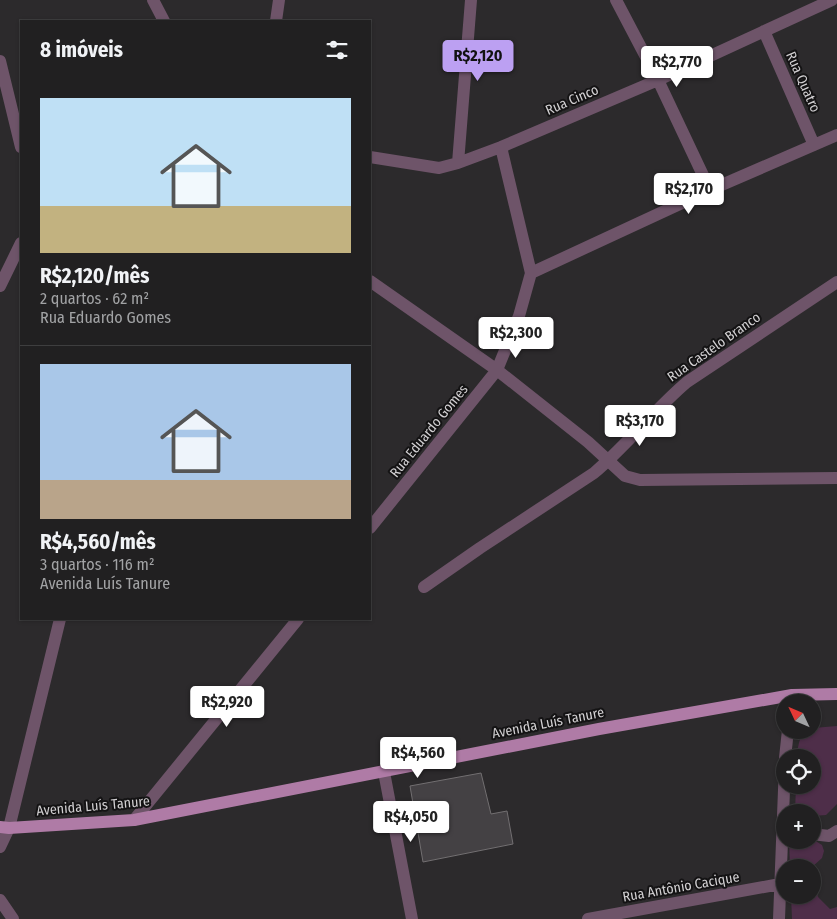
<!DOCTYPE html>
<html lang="pt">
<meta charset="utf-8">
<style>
:root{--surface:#212021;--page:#29282a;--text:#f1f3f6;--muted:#a2a3a5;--line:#3e3e3f;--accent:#bca0f2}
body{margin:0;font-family:"Fira Sans Condensed",sans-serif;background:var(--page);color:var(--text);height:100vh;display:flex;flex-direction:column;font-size:19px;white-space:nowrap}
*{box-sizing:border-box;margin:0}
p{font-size:16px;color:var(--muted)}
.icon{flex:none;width:28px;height:28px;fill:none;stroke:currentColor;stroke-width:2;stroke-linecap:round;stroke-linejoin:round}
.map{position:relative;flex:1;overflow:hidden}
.sheet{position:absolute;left:20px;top:20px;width:351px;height:600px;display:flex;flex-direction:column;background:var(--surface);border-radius:0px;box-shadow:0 1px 4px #0004,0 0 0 1px var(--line)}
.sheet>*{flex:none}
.needle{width:32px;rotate:314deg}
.buttons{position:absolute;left:776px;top:694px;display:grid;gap:10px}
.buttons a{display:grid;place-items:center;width:45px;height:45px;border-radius:50%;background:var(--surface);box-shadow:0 1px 4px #0004,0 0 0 1px var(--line);font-size:25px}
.price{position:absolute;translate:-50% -42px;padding:0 11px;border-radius:5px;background:#fff;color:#222;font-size:16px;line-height:32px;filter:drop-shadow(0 1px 2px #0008)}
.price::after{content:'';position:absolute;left:50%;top:30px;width:15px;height:11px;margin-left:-8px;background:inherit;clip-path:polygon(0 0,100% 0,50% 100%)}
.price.active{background:var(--accent);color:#111}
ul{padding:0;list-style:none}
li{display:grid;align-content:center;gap:10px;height:265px;padding:0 20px}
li+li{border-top:1px solid var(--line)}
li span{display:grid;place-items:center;height:155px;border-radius:0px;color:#555}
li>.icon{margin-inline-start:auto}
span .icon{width:90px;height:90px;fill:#fffc;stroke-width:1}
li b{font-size:21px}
h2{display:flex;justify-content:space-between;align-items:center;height:60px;padding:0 20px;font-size:21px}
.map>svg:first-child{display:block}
.green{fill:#4e2e49}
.building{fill:#444144;stroke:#726f71}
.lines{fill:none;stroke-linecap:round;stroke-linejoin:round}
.minor{stroke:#6e5469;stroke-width:12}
.major{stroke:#af7ba6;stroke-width:12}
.labels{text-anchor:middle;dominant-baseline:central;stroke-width:4;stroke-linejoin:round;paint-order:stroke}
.street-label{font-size:14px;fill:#d2d0d2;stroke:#141314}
</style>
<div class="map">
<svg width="837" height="919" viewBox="0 0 837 919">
<rect width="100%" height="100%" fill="#2c2a2c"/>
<path class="green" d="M837,726V804L826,815L813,816L812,812H795L796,785H812V758L797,757C798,747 799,730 812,730L813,728Z
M789,840H814L822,845L824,851L822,858L812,867H790Z
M813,873L818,897L830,909L837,907V919H792L791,895H812Z"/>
<path class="building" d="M481,773L491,814L507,811L513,844L423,862L410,786Z"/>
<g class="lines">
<path class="minor" d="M153,0L164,21
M616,0L658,80L710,190
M276,21L279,0
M764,31L814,145
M0,61L21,147
M370,157L439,168L458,163L501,147L658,80L832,0
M458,163L471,0
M531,273L710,190L837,135
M370,281L497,370L588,442L625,476L640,480L837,478
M0,286L21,243
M370,528L497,370L519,316L531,273L501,147
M424,587L480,548L594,473C627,445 654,410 687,382L837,282
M785,758L788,730
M384,772L412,919
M134,820L298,619
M812,834L829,836L837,831
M0,847L9,828L60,619
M0,900L13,919
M588,919L780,884
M779,919L785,764"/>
<path class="major" d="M0,827L9,828L134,820L599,729L792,695L837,694"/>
</g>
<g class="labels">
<g class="street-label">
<text transform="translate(803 82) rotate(66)">Rua Quatro</text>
<text transform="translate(572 100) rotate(-23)">Rua Cinco</text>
<text transform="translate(714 347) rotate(-35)">Rua Castelo Branco</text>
<text transform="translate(429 431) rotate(-51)">Rua Eduardo Gomes</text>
<text transform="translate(548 723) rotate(-11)">Avenida Luís Tanure</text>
<text transform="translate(93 806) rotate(-5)">Avenida Luís Tanure</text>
<text transform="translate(681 887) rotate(-10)">Rua Antônio Cacique</text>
</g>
</g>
</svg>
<div class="buttons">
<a><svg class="needle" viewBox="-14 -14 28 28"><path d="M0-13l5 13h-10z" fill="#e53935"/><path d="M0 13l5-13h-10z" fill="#a2a3a5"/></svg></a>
<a><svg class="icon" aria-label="locate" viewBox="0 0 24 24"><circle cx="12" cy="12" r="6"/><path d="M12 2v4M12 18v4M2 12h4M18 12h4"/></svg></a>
<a>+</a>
<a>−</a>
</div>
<b class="price active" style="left:478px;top:82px">R$2,120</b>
<b class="price" style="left:677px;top:88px">R$2,770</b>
<b class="price" style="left:689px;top:215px">R$2,170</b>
<b class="price" style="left:516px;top:359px">R$2,300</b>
<b class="price" style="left:640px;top:447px">R$3,170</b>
<b class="price" style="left:227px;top:728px">R$2,920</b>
<b class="price" style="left:418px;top:779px">R$4,560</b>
<b class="price" style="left:411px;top:843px">R$4,050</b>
<section class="sheet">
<h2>8 imóveis<svg class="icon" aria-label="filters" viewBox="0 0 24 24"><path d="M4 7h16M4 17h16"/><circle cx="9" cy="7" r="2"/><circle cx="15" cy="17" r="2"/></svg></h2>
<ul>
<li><span style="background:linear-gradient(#bfe0f5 70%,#c2b280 0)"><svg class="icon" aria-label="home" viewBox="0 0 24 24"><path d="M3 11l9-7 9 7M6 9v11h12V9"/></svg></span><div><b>R$2,120/mês</b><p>2 quartos · 62 m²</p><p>Rua Eduardo Gomes</p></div></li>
<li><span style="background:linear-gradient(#a9c7e8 75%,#b9a48a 0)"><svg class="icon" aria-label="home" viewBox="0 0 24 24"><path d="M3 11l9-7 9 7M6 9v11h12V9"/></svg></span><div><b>R$4,560/mês</b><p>3 quartos · 116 m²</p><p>Avenida Luís Tanure</p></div></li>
</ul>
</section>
</div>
